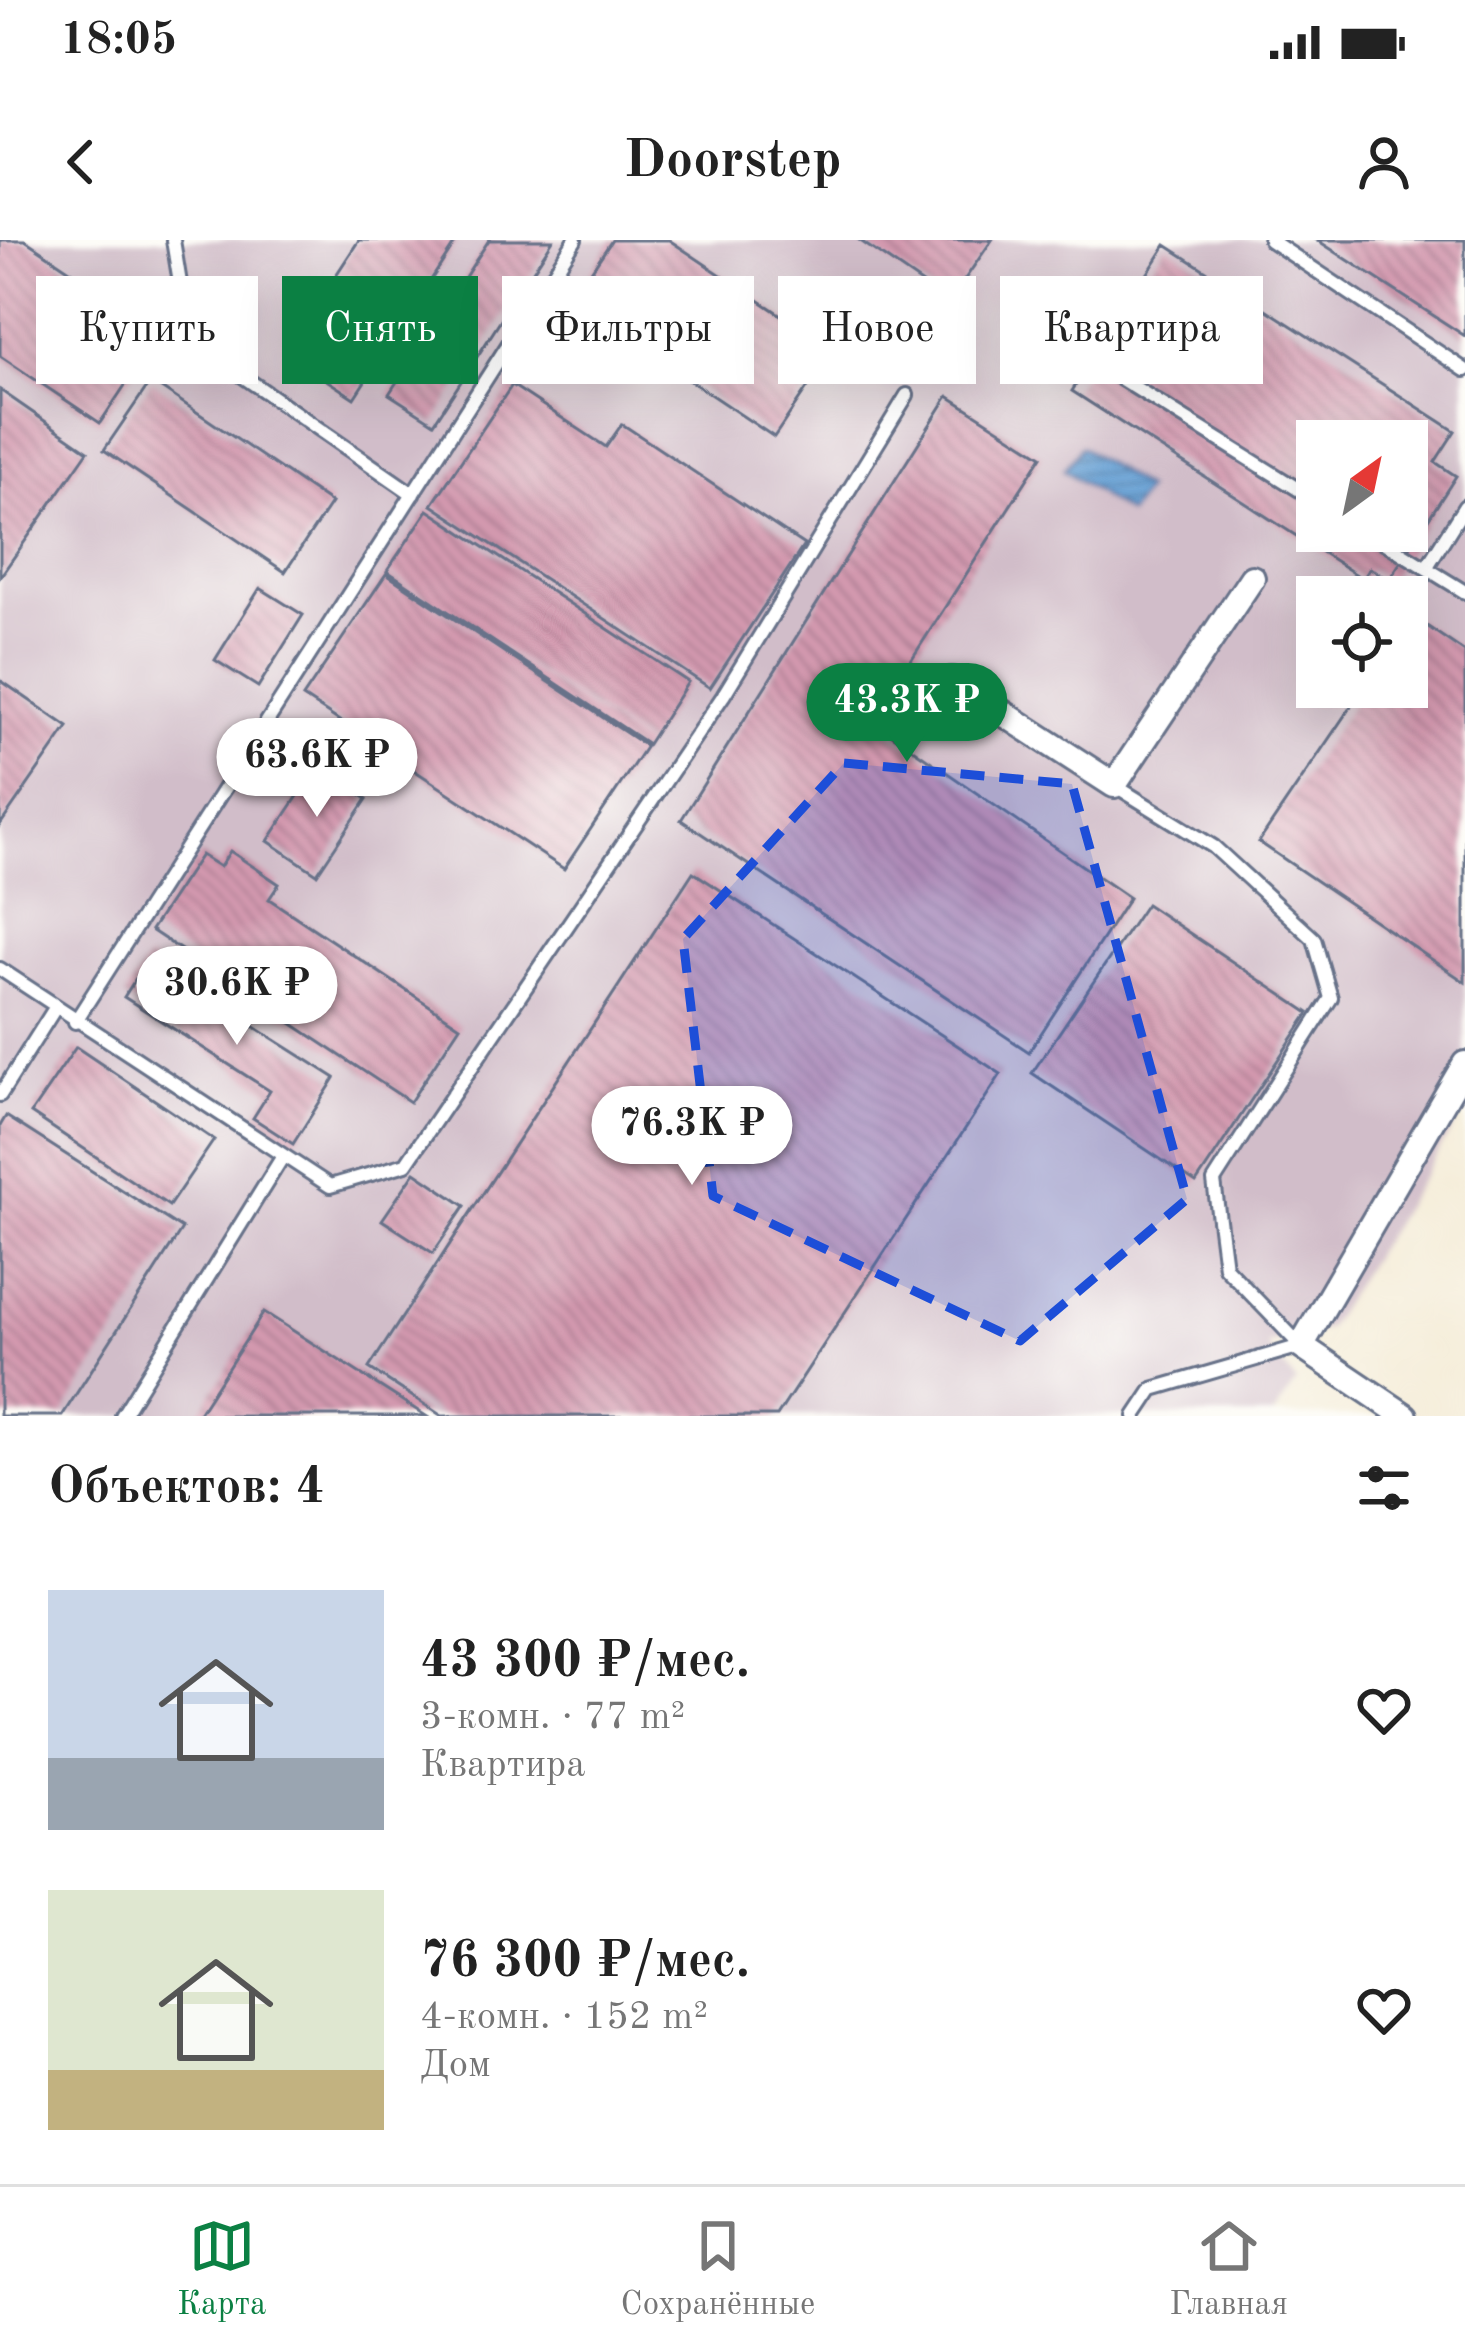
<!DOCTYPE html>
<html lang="ru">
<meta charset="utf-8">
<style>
:root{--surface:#fff;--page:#f2f2f2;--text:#222;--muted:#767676;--line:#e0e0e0;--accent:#0b8043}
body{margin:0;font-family:"Old Standard TT",serif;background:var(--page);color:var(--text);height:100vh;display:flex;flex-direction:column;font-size:45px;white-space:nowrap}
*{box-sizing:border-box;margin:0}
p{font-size:39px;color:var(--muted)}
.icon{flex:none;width:66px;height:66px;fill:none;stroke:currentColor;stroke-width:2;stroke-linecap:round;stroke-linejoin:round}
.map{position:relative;height:1176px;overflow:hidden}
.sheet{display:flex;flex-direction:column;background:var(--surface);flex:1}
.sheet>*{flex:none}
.hud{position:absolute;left:36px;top:36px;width:1395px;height:108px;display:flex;gap:24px}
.needle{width:78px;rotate:33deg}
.buttons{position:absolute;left:1296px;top:180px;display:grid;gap:24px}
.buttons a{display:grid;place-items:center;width:132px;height:132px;border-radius:0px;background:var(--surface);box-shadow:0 12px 48px #0002;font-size:60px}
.price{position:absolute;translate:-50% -102px;padding:0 27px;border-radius:42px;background:#fff;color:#222;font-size:39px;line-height:78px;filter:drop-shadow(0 3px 6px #0008)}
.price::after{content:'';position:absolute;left:50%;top:72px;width:36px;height:27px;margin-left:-18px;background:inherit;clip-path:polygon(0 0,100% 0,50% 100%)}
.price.selected{background:var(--accent);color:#fff}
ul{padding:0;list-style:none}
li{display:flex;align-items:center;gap:36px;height:300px;padding:0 48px}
li span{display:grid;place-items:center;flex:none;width:336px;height:240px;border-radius:0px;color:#555}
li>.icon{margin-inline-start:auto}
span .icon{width:144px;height:144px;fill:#fffc;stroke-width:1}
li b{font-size:51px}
h2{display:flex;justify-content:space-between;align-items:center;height:144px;padding:0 48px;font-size:51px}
.tag{padding:0 42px;border-radius:0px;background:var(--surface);box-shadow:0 12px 48px #0002;font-size:42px;line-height:108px}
.tag.selected{background:var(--accent);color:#fff}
.status{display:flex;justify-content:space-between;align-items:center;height:84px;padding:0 60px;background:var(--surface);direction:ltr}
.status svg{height:33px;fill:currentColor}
header{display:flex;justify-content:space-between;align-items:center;height:156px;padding:0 48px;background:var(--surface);font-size:54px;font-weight:600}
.dock{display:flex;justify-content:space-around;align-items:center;height:168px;border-top:3px solid var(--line);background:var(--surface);font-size:33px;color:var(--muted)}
.dock a{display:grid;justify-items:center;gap:6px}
.dock .selected{color:var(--accent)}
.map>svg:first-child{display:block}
.industrial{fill:#d1bdc9;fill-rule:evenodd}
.water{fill:url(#water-rules);stroke:#406698;stroke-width:3}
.building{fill:url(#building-back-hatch);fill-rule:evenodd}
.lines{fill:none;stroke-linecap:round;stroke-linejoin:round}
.lane-casing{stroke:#677289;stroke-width:18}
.street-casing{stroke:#677289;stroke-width:30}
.lane{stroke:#fff;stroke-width:12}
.street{stroke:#fff;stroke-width:24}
.marked{fill:#1d4ed8;fill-opacity:0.2;stroke:#1d4ed8;stroke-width:9;stroke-dasharray:24 15;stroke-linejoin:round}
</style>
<div class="status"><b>18:05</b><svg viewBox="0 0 49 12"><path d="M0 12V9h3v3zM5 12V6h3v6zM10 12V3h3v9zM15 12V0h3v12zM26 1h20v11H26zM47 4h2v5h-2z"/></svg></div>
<header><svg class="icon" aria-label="back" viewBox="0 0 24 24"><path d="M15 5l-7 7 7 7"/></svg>Doorstep<svg class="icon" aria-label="person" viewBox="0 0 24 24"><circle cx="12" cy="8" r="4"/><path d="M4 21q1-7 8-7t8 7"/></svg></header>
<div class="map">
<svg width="1465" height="1176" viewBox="0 0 1465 1176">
<defs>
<pattern id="water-rules" width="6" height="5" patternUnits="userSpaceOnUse" patternTransform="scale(3)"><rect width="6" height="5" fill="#649ed3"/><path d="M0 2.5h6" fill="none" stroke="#5281ae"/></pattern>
<pattern id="building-back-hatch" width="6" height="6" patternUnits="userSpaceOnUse" patternTransform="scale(3)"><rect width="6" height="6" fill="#d399af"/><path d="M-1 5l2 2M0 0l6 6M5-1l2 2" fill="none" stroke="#aa7d92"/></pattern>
</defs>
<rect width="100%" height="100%" fill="#fdfcf7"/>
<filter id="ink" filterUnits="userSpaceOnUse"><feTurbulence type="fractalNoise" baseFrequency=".00833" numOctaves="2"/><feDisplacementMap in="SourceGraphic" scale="24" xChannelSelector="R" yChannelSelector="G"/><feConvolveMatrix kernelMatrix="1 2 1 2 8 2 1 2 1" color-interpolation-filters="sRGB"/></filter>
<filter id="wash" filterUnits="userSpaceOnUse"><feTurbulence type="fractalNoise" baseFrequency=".004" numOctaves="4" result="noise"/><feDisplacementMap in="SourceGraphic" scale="48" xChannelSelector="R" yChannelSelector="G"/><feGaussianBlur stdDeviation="2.7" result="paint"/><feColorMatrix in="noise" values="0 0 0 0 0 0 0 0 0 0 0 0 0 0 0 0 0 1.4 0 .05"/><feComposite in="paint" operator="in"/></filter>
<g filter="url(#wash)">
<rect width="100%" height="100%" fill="#f5edd9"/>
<path class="industrial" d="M0,0H1465V869L1327,1089L1267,1105L1296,1142L1273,1176H0ZM1317,201H1407V291H1317ZM1317,357H1407V447H1317Z"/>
<path class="water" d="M1081,207L1145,249L1128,274L1064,230Z"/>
<g id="blocks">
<path class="building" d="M0,0H25L161,91L100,183L0,116Z
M359,0H457L354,158L285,113Z
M489,0H553L434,183L389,154Z
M612,0H669L833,110L774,197L571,61Z
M859,0H992L949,62Z
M1317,0H1465V96Z
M1166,5L1455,191L1435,222L1456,236L1389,340L1370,328L1363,339L1072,151ZM1317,201H1407V291H1317Z
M151,141L331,263L285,332L104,210Z
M512,145L606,207L622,184L804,305L710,448L432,265Z
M0,150L88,211L0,337Z
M948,156L1042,216L872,481L1129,658L1029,812L681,580Z
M428,270L688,442L648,504L387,331Z
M386,334L646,506L564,629L303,457Z
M260,348L303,375L258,447L215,420Z
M1412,376L1465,412V742L1259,602L1364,447H1407V384Z
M0,440L68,487L0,585Z
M318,526L367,559L317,634L268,601Z
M230,611L279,644L269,659L460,786L410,862L151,690L201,615L220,627Z
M693,632L1001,834L777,1176H442L369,1128Z
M1146,664L1309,773L1196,943L1032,833Z
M148,719L335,838L293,904L253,878L270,851L124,757Z
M76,807L214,900L169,966L31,873Z
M6,876L182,989L62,1176H0V886Z
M415,932L465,966L433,1013L382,980Z
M264,1072L426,1176H197Z"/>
</g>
</g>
<g filter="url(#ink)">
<use href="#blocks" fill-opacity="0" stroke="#677289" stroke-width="3"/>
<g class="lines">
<defs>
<path id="lane" d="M173,0L189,99L413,254
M1270,0L1465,130
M1086,117L1317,261
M1366,291L1465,352
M1426,328L1465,266
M1114,545L1214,607L1314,699L1331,758L1214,941L1225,1027L1301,1106L1153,1149L1135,1176
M0,729L330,946L406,924L723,456L907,155
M75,782L575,0
M0,855L55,768
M122,1176L283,916"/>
<path id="street" d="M952,440L1114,545L1252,338
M1405,1176L1301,1106L1465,824"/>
</defs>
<use href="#lane" class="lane-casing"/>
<use href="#street" class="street-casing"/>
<use href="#lane" class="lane"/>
<use href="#street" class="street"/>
</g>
</g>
<path class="marked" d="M844,523L1072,544L1187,959L1020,1101L713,956L683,699Z"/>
</svg>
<div class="buttons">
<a><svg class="needle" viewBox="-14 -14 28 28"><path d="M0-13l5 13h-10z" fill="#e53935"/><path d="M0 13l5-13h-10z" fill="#767676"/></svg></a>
<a><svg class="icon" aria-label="locate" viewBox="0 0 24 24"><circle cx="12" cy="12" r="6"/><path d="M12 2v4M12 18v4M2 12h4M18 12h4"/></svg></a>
</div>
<b class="price selected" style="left:907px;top:525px">43.3K ₽</b>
<b class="price" style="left:317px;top:580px">63.6K ₽</b>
<b class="price" style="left:237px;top:808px">30.6K ₽</b>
<b class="price" style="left:692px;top:948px">76.3K ₽</b>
<div class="hud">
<a class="tag">Купить</a>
<a class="tag selected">Снять</a>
<a class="tag">Фильтры</a>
<a class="tag">Новое</a>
<a class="tag">Квартира</a>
</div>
</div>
<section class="sheet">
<h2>Объектов: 4<svg class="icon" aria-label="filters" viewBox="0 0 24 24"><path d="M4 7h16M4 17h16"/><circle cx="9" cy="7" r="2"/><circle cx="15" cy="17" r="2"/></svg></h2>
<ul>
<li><span style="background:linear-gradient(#c9d6e8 70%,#9aa5b1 0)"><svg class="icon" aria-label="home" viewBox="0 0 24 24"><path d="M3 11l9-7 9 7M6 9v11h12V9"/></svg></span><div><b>43 300 ₽/мес.</b><p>3-комн. · 77 m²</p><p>Квартира</p></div><svg class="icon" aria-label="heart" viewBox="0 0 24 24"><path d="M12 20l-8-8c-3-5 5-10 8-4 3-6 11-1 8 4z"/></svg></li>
<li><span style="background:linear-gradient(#dfe7d0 75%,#c2b280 0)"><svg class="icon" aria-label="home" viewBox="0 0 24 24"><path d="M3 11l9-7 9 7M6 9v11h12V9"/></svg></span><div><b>76 300 ₽/мес.</b><p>4-комн. · 152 m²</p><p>Дом</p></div><svg class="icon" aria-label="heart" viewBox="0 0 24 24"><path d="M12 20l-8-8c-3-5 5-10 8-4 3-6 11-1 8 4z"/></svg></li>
</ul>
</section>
<nav class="dock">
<a class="selected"><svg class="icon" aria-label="map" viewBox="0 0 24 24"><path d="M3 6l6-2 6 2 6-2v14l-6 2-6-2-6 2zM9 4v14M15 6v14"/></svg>Карта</a>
<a><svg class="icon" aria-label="saved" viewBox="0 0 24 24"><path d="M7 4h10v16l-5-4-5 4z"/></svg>Сохранённые</a>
<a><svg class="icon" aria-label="home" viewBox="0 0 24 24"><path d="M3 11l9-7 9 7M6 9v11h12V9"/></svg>Главная</a>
</nav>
